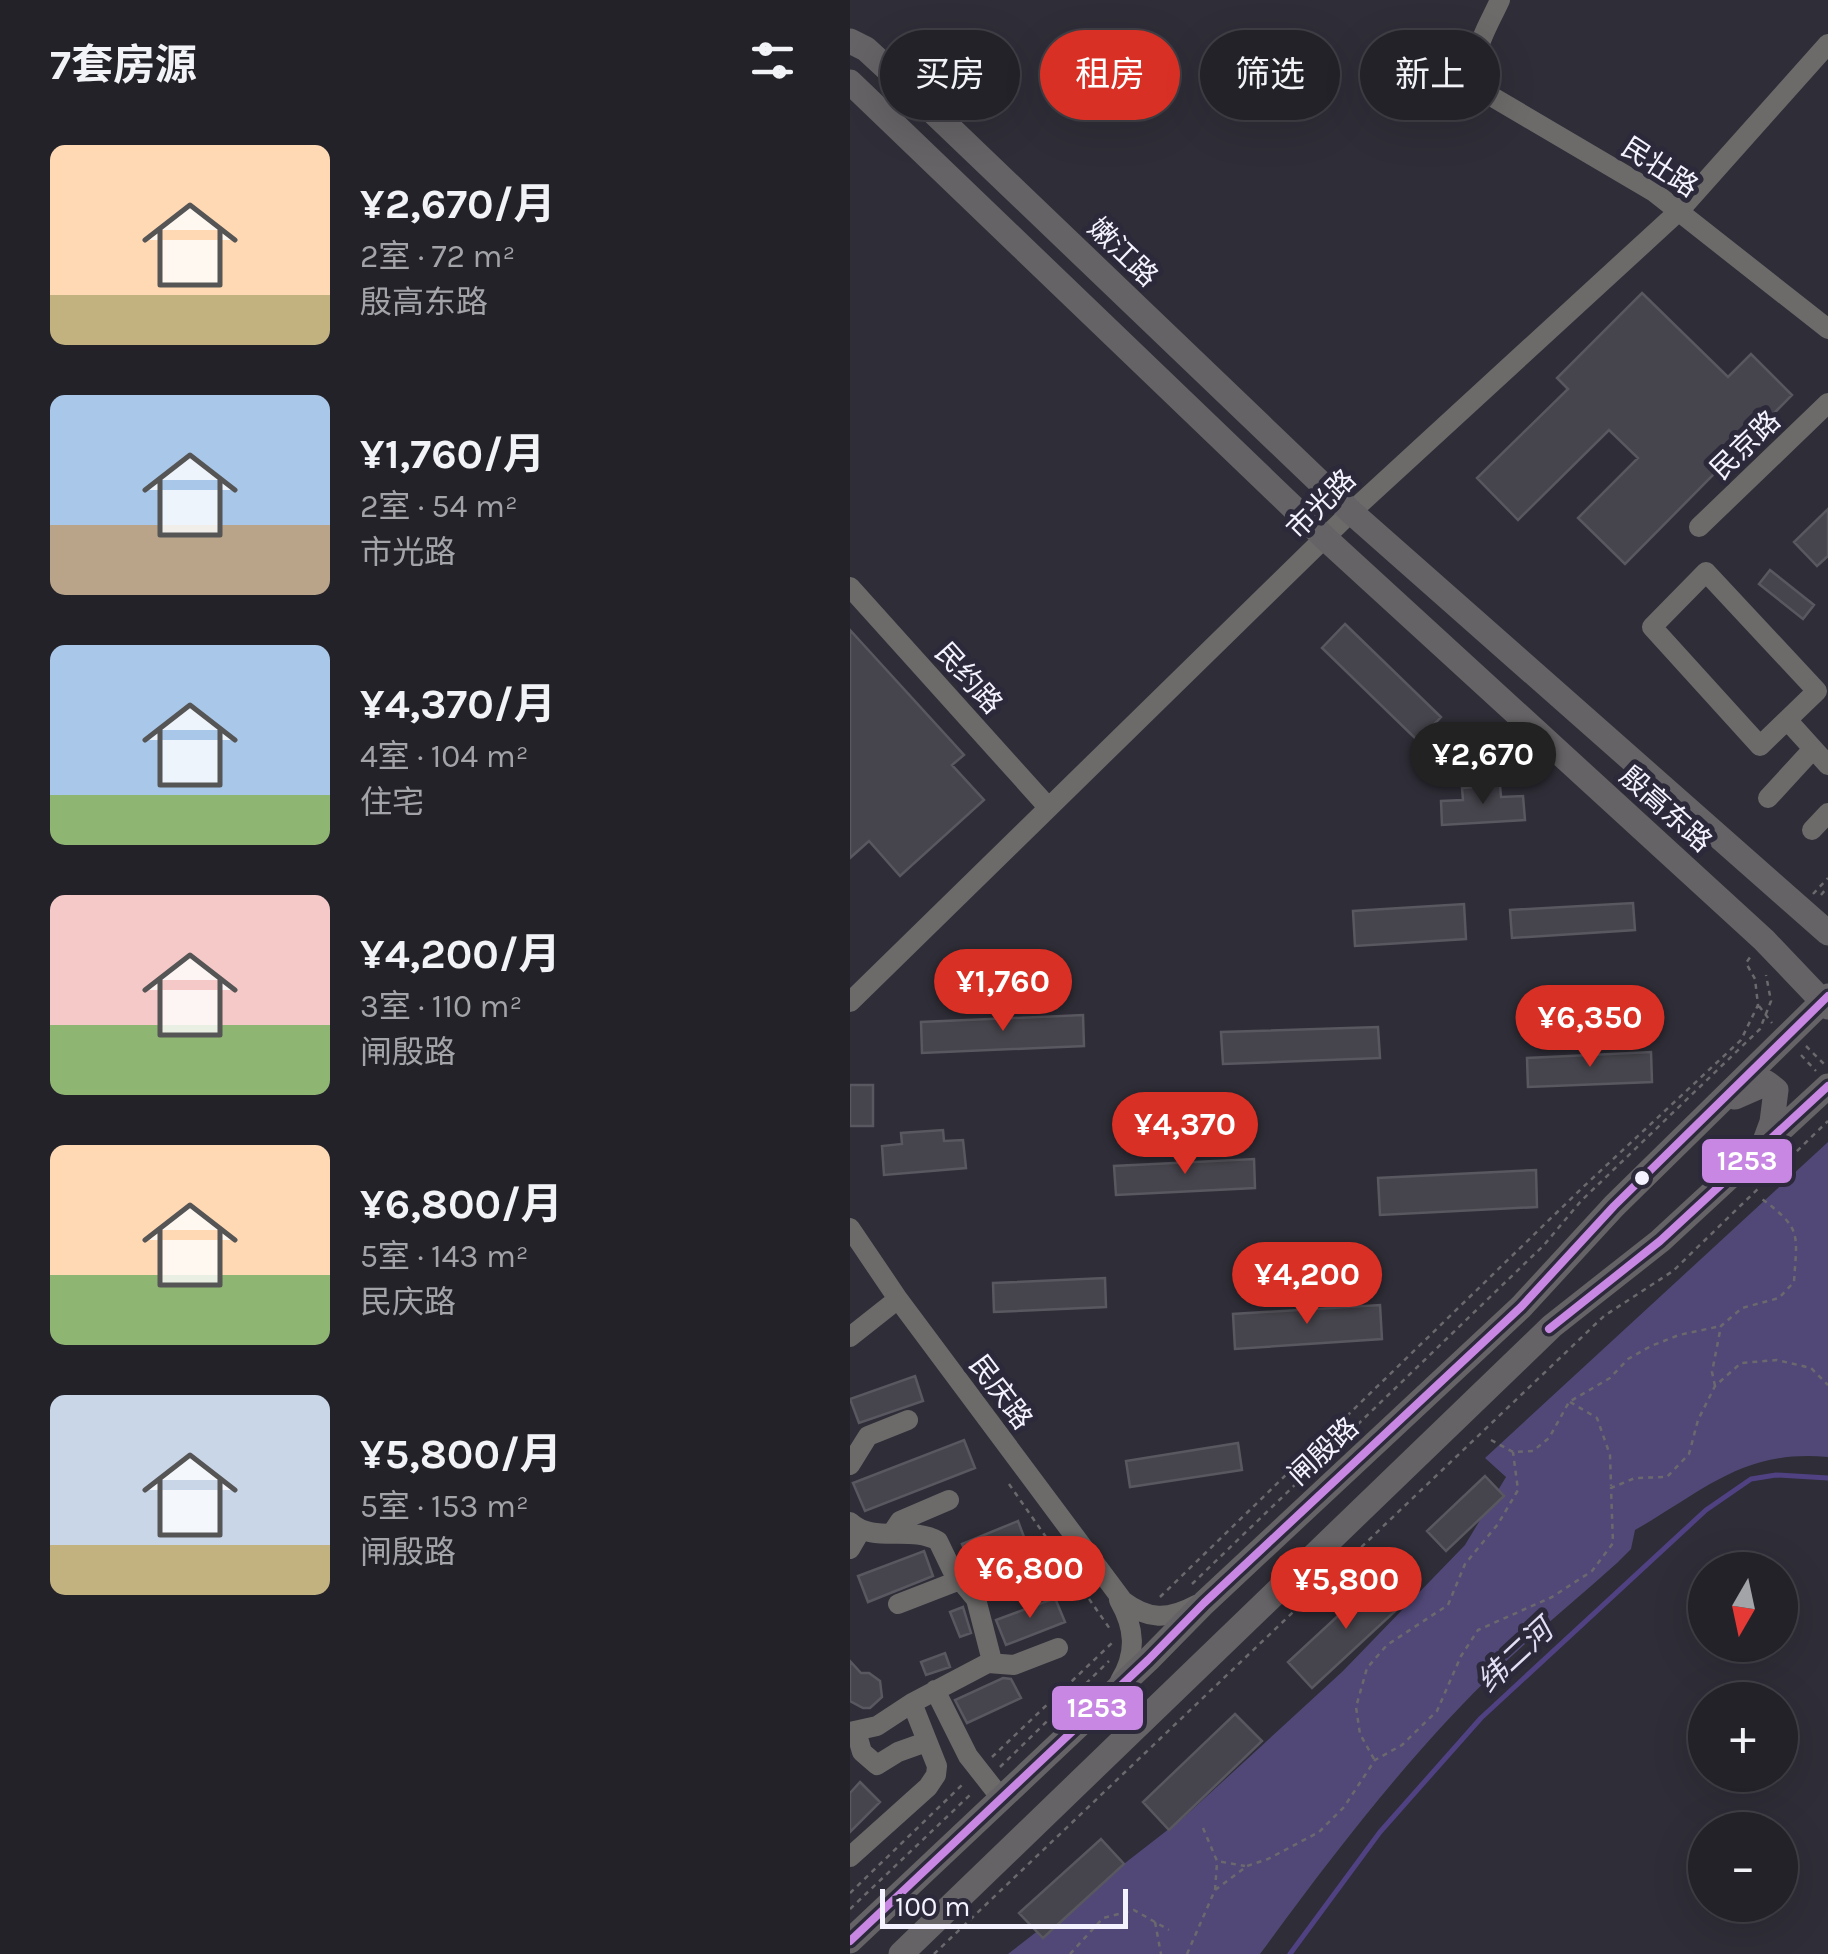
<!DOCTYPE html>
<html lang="zh">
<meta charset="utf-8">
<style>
:root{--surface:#232229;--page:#2f2f35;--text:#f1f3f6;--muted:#a3a4a8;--line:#403f46;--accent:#d93025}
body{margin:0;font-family:Karla,"Noto Sans SC",sans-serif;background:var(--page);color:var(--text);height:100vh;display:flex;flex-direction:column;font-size:38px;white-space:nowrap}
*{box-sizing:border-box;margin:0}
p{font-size:32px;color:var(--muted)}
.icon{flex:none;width:55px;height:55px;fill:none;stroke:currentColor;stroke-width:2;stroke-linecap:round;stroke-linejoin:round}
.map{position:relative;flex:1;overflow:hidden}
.sheet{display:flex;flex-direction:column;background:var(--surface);width:850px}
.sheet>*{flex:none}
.banner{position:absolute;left:30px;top:30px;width:798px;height:90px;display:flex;gap:20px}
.needle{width:65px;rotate:189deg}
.fabs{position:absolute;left:838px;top:1552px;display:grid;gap:20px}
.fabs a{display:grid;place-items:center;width:110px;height:110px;border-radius:50%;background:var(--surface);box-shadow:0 10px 40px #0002,0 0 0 2px var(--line);font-size:50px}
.scale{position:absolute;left:30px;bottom:25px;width:248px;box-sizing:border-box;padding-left:10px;border:5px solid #f4f2fe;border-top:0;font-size:28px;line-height:35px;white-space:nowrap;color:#f4f2fe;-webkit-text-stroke:8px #2c293b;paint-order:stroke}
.price{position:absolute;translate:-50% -85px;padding:0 22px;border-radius:35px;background:var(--accent);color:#fff;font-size:32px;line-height:65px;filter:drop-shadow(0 2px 5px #0008)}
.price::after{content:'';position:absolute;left:50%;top:60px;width:30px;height:22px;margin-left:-15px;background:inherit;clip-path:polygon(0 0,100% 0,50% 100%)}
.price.on{background:#222;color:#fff}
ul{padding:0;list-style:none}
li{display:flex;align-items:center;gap:30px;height:250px;padding:0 50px}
li span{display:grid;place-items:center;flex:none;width:280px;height:200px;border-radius:15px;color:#555}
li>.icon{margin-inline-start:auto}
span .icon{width:120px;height:120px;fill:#fffc;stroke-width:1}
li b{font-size:42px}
h2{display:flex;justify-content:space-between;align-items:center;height:120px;padding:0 50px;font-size:42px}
.tag{padding:0 35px;border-radius:45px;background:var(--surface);box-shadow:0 10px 40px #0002,0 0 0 2px var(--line);font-size:35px;line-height:90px}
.tag.on{background:var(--accent);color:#fff}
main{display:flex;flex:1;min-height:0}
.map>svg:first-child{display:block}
.green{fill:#514878}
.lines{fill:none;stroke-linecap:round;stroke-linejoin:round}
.stream{stroke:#504183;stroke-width:5}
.building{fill:#46444c;stroke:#595860;stroke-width:2.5}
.path{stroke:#6b696d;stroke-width:2.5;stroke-dasharray:5 5;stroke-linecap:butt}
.minor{stroke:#6c6b6a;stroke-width:20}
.major{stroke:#656365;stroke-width:25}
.bus-1-casing{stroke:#2c293b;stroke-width:15}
.bus-1{stroke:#c787e3;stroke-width:8}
.bus-dot{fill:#f4f2fe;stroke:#2c293b;stroke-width:4}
.labels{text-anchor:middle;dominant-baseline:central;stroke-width:10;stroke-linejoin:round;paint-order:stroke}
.street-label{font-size:28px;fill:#f4f2fe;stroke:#2c293b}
.water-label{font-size:30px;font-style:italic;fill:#e2dff5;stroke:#2c293b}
.line-badge{stroke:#2c293b;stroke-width:4}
.badge-label{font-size:28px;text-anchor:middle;font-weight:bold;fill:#fff}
</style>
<main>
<section class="sheet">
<h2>7套房源<svg class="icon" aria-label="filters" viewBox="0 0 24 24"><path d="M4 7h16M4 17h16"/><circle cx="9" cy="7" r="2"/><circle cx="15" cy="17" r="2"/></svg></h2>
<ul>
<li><span style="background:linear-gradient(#ffd9b3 75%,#c2b280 0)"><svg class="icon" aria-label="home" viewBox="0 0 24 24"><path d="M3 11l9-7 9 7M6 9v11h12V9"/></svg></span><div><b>¥2,670/月</b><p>2室 · 72 m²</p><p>殷高东路</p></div></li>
<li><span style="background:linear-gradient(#a9c7e8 65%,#b9a48a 0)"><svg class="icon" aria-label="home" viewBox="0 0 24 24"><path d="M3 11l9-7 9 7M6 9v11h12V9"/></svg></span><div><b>¥1,760/月</b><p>2室 · 54 m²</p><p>市光路</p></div></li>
<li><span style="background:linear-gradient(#a9c7e8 75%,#8fb573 0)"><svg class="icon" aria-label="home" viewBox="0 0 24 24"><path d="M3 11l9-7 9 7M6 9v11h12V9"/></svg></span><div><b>¥4,370/月</b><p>4室 · 104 m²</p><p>住宅</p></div></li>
<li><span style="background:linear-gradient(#f6c9c9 65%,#8fb573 0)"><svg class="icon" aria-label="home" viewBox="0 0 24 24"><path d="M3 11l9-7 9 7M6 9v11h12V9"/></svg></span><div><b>¥4,200/月</b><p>3室 · 110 m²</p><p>闸殷路</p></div></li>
<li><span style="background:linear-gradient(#ffd9b3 65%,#8fb573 0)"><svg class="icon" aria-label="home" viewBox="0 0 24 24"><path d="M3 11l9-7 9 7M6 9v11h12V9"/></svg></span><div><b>¥6,800/月</b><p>5室 · 143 m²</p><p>民庆路</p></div></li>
<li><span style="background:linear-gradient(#c9d6e8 75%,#c2b280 0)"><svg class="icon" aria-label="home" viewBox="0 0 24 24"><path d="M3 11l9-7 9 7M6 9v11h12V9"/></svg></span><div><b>¥5,800/月</b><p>5室 · 153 m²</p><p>闸殷路</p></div></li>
</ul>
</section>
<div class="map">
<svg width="978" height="1954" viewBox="0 0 978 1954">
<rect width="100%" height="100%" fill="#2f2d37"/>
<path class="green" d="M978,1142V1457C893,1449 854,1491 785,1530L781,1549L767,1563C729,1597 689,1630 652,1665C561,1752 484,1853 410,1954H158L333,1818L493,1671L615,1545L656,1477L635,1458Z"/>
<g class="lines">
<path class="stream" d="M440,1954L530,1832L631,1718L856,1510L901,1479L926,1475L978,1478"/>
</g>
<path class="building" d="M792,293L878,377L901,354L942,395L775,564L728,518L788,458L759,430L668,520L627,478L718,389L707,378Z
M978,509V556L967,566L944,542Z
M920,570L964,605L953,619L909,584Z
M495,624L591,717L568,741L472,648Z
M0,630L114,755L102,765L134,800L50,876L19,841L0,858Z
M650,785L651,797L673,796L675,820L592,825L591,801L613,800L612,788Z
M783,903L785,930L662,938L660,910Z
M614,904L616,939L505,946L503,911Z
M233,1015L234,1046L72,1053L71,1022Z
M528,1027L530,1058L373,1064L371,1032Z
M801,1052L802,1082L678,1087L677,1058Z
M0,1085H23V1126H0Z
M93,1130L94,1141L113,1140L116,1168L34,1175L32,1146L52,1144L51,1133Z
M404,1159L405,1188L266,1195L264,1166Z
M686,1170L687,1207L530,1215L528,1178Z
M255,1278L256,1307L144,1312L143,1283Z
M530,1305L532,1339L385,1349L383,1314Z
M65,1376L73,1401L9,1423L0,1399Z
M114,1440L125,1468L15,1511L3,1483Z
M388,1443L392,1470L280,1487L276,1461Z
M635,1476L654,1496L596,1551L577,1531Z
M168,1521L177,1545L121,1567L112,1544Z
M74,1551L83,1576L18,1602L8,1576Z
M531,1576L555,1602L462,1688L438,1662Z
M205,1598L215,1622L156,1645L146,1620Z
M113,1607L121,1633L110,1637L100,1612Z
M95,1653L100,1667L76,1675L71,1662Z
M0,1661L11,1673H19L30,1681L32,1697L20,1708H13L0,1701Z
M153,1678L161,1679L171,1698L117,1723L105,1700Z
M385,1714L412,1741L319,1830L293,1802Z
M10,1782L30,1802L0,1832V1793Z
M251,1839L274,1864L193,1938L169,1913Z"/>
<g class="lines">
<path class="path" d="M963,894L978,878
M971,895L976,889L978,890
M909,1006L922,1023
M956,1046L975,1065
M951,1055L966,1071
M865,1386L862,1372L871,1326L892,1308L929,1298L944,1282C947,1233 952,1229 912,1199
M720,1402L747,1418L760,1455L761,1486
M641,1440L663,1452L683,1451L699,1438L719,1402L760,1378L778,1359L801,1346L829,1335L871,1326
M159,1484L260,1629
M342,1584L694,1245L731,1201L910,1029L921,1001L916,975
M310,1597L731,1189L891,1040L908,1005L905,979L896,963L901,956
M142,1757L263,1642
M524,1759L510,1734L506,1707L517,1668L537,1645L598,1605L615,1564L648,1524L668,1490L663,1452
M150,1767L259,1661
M353,1828L367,1861L395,1866
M365,1890L367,1863
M0,1893L114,1783
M0,1909L122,1793
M305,1922L311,1954
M84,1954L754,1316L823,1271L978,1121
M220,1954L253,1918L284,1910L319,1930
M337,1954L365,1890L397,1866L418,1859L469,1832L494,1807L525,1760L552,1745L587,1711L611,1656L628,1630L702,1597L742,1571L763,1543L761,1488L785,1478L817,1477L839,1454L848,1420L865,1386L891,1363L927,1360L961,1368L978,1385"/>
<path class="minor" d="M650,0C638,27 615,60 629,89L804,192L978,329
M849,527L978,403
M856,572L967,691L910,746L802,627Z
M0,587L198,807
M938,721L978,765
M918,798L963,749
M962,830L978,813
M0,1002L501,512L829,211L978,44
M0,1228L48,1299L273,1601C298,1620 318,1620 346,1605
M0,1337L48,1299
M0,1465L18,1436L58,1420
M0,1522C23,1544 61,1525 88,1541L102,1570L126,1599L142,1661
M42,1533L50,1521L99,1500
M0,1549L11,1530
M269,1600C285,1628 287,1653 270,1681
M48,1604L110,1580
M85,1690L118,1756L151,1798
M6,1731L12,1752L27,1765L48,1752L76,1742
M0,1732L27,1726L62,1703L138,1663L164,1665L208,1648
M0,1857L78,1787L86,1775L87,1766L62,1703"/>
<path class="major" d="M0,41L16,49L55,85L501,512L978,933
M0,82L476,539L914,940L978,1007
M885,1097L917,1083L926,1090L922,1122L915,1141
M0,1941L298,1660L354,1603L671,1307L764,1206L978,996
M51,1954L702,1326L810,1241L978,1086"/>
<defs>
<path id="bus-1" d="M699,1329L810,1241L978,1086
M0,1941L298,1660L354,1603L671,1307L764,1206L978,996"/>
</defs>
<use href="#bus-1" class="bus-1-casing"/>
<use href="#bus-1" class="bus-1"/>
</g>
<circle class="bus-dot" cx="792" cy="1178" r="9"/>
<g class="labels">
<g class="street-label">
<text transform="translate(810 167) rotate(33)">民壮路</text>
<text transform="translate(273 252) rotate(44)">嫩江路</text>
<text transform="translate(895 445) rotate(-44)">民京路</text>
<text transform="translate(471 504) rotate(-45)">市光路</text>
<text transform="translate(119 678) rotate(48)">民约路</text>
<text transform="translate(816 809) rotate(42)">殷高东路</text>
<text transform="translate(151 1392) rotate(53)">民庆路</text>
<text transform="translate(473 1451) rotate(-43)">闸殷路</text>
</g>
<g class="water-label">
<text transform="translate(665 1656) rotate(-43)">纬二河</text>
</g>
</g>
<g class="line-badge">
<rect x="850" y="1137" width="94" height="48" rx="10" fill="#c787e3"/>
<rect x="200" y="1684" width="95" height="48" rx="10" fill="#c787e3"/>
</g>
<g class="badge-label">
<text x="897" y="1170">1253</text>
<text x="247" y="1717">1253</text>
</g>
</svg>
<div class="fabs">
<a><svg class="needle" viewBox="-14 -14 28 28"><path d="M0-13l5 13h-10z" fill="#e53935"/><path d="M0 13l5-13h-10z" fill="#a3a4a8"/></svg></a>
<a>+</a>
<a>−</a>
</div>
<div class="scale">100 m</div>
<b class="price on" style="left:633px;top:807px">¥2,670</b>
<b class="price" style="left:153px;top:1034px">¥1,760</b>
<b class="price" style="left:740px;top:1070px">¥6,350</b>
<b class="price" style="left:335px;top:1177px">¥4,370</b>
<b class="price" style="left:457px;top:1327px">¥4,200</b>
<b class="price" style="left:180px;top:1621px">¥6,800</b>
<b class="price" style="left:496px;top:1632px">¥5,800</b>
<div class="banner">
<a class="tag">买房</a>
<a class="tag on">租房</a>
<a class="tag">筛选</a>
<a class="tag">新上</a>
</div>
</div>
</main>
